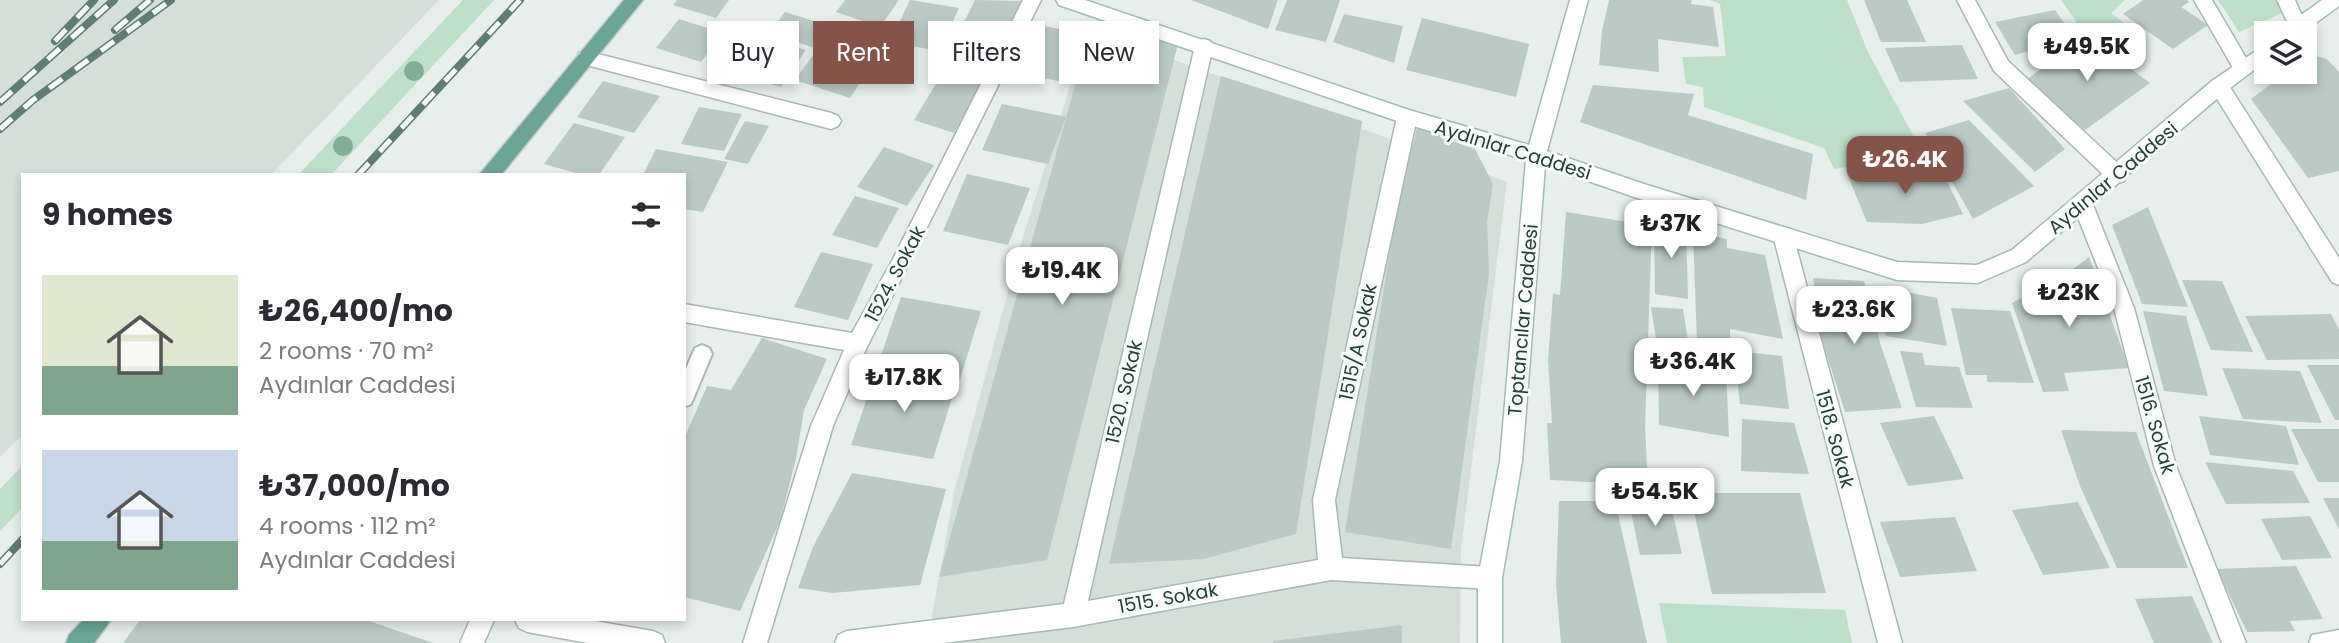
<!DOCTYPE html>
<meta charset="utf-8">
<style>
:root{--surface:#fff;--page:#f7f7f7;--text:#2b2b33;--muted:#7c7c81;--accent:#855347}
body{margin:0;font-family:Poppins,sans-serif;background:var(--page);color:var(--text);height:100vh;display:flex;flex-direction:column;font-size:26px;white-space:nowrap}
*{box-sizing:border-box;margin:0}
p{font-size:23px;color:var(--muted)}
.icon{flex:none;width:38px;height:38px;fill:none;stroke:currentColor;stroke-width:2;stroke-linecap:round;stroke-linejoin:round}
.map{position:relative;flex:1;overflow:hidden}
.side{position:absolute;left:21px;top:173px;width:665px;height:448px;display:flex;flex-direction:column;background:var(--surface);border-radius:0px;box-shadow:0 4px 10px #0003}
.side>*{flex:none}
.guide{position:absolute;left:707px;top:21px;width:665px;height:63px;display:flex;gap:14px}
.controls{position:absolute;left:2254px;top:21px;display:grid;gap:14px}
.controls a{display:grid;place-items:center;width:63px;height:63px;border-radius:0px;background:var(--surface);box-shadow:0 4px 10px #0003;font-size:35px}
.price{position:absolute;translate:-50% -60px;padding:0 16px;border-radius:14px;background:#fff;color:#222;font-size:23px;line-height:46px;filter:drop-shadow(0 2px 4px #0008)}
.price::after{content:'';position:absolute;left:50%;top:42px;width:21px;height:16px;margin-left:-10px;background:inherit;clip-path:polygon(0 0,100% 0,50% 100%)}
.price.selected{background:var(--accent);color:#fff}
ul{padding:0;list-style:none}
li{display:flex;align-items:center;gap:21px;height:175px;padding:0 21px}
li span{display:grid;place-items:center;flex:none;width:196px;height:140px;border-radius:0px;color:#555}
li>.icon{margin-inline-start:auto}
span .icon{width:84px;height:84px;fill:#fffc;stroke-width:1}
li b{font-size:30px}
h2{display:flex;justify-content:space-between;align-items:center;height:84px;padding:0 21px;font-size:30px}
.pill{padding:0 24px;border-radius:0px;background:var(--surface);box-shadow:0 4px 10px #0003;font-size:24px;line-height:63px}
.pill.selected{background:var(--accent);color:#fff}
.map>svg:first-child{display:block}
.built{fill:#d4dfda}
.green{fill:#bfe0c8}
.building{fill:#bbcac4}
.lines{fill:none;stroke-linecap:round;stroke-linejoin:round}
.lane-casing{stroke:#a8b8b2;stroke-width:4}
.street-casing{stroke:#a8b8b2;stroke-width:3}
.secondary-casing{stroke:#a4bbb3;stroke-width:3}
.primary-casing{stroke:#c2cac8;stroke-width:3}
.lane{fill:#fff;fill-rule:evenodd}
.street{fill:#fff;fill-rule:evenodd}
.secondary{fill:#fff;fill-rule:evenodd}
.primary{fill:#6aa596;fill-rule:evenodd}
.rail-casing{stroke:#5f7d75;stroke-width:8}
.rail{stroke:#f7fbf9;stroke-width:5;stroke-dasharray:16;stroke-linecap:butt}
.tree{fill:#80af93}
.labels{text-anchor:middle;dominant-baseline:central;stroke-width:6;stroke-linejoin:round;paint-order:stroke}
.street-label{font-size:19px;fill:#24423a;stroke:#f7fbf9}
</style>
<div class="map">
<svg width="2339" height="643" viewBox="0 0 2339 643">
<rect width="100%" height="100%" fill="#e6efeb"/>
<path class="built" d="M0,0H439L271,175H23V434L0,457Z
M1088,28L1507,182L1461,551L1460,643H927L955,488L1020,247Z"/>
<path class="green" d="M463,0H494L331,175H298Z
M1709,0H1847L1868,52L1923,154L1834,169L1824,148L1704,107L1703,87L1686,84L1682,57L1726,56L1720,4Z
M2061,0H2125L2111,13L2140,35L2118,50L2094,27L2083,31Z
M2218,0H2280L2287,11L2239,32Z
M23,465V507L0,531V489Z
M1659,603L1845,610L1852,643H1667Z"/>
<path class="building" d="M677,0H729L716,18L673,5Z
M845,0H899L880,27L836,12Z
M910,0L959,8L939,51L890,42Z
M975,0L1023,1L994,60L950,50Z
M1191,0H1278L1268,29Z
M1287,0H1340L1326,42L1275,30Z
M1609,0H1692L1691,4L1713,7L1719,47L1658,39L1659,72L1599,65L1602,31Z
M1864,0H1907L1926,42H1881Z
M2143,0H2187L2189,2L2181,7L2208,25L2173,49L2123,14Z
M2055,10L2075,38L2015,55L1995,22Z
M785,12L827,25L812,47L769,33Z
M1344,14L1403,26L1394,63L1333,42Z
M1422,18L1529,44L1516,97L1406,70Z
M679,19L723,33L701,62L656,48Z
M1030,23L1083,34L1063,82L1008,71Z
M1092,24L1178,44L1047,560L939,577Z
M834,26L879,41L851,81L860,83L850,98L795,80Z
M739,31L806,50L781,87L713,67Z
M2089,38L2150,83L2085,130L2026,80L2059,55Z
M1962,45L1978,79L1900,82L1885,48Z
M2309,54L2327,59L2339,72V171L2308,178L2251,99L2287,72H2305V57Z
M945,69L984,81L954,133L914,120Z
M1221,76L1362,121L1296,534L1203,559L1109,564Z
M603,81L660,96L634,133L577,117Z
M1593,85L1694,94L1688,115L1813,154L1806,200L1580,122Z
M2009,88L2065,149L2035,172L1963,101Z
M1002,104L1066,117L1048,164L982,150Z
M699,107L742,114L724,151L681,144Z
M1969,120L2034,186L1973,219L1925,133Z
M745,121L769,126L748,164L724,159Z
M574,123L625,137L599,175H583L544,164Z
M1417,128L1475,149L1493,184L1487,221L1489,274L1451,549L1345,532L1397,207Z
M884,147L934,165L907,206L857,187Z
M656,149L728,162L703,212L684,209V175H643Z
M1940,167L1963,214L1922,224L1867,222L1847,174Z
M967,174L1030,188L1008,245L943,231Z
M855,196L899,208L877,248L832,235Z
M2148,207L2188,307L2142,304L2112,225Z
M1566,212L1652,226L1645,427L1648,485L1550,480L1547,423H1552L1548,360L1553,294L1560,295Z
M1654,222L1686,226L1688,299L1655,294Z
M1693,232L1727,239V248L1765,255L1783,339L1730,329L1731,366L1658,352L1651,307L1683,309L1688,340L1697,343Z
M821,252L873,264L848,320L794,307Z
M2089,257L2129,368L2064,373L2069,391L2043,392L2012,303L2069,272Z
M1813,278L1864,281L1880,343L1902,408L1845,412L1822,340Z
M2182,280L2222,281L2253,352L2211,350Z
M1873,286L1937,298L1947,346L1886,336Z
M901,297L981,311L960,379L878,364Z
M1951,308L2010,311L2034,383L1987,382V375H1966Z
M2143,311L2186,316L2208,396L2164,391Z
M2331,314L2339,329V359L2267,360L2245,316Z
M762,338L827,359L804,410L796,459L780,521L740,611L684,597V439L707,386L731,390Z
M1734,351L1782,356L1789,409L1740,404Z
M1900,351L1922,353L1925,365L1959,367L1973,408L1916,407Z
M1658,360L1726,370L1729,437L1659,425Z
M2307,365H2339V420H2335Z
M2222,368L2300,371L2322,423L2243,419Z
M877,369L957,382L933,459L851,445Z
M1934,416L1964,479L1908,486L1880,423Z
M2199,416L2286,426L2299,465L2210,455Z
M1742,419L1794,423L1809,474L1741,471Z
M2291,429H2339V482H2318Z
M2061,430L2136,432L2188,568H2117L2080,486Z
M2205,462L2293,471L2310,503L2226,504Z
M852,473L946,489L920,585L833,593L798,588L813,547Z
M1690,493H1800L1826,593L1712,594Z
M2323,498H2339V529Z
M1559,501H1615L1647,643H1561L1556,585Z
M1670,501L1682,554L1640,555L1629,502Z
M2078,502L2110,568L2043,575L2012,510Z
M2310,516L2332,558L2282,560L2261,519Z
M1955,517L1977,571L1900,577L1880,522Z
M2296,566L2323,619L2290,621L2295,631L2247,632L2217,569Z
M2192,596L2213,643H2154L2135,599Z
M140,620H366L433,643H123Z
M1402,625V643H1273V641Z"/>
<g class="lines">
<defs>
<path id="lane" d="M702,345L709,348L712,354L691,404L684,407V373L695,348Z"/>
<path id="street" d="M1023,0H1041L867,347L833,426L767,643H743L811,426L844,350L684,322V304L852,333L893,259Z
M1957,0H1975L2008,61L2124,169L2127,175L2124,181L2117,183L2110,181L1994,71Z
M2194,0H2212L2252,68L2250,73H2236Z
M2277,0H2295L2307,27L2304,32H2292Z
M1204,39L1210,41L1213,46L1088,601L1318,560L1313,500L1397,117L1400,112L1407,110L1414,112L1417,117L1335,500L1342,558L1490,567L1498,570L1502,578L1498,586L1490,589L1331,580L1073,627L943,643H835L838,635L847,631L1064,604L1195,46L1198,41Z
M586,51L831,113L838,116L841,121L838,126L831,129L579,63L577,58L579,53Z
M2219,79L2226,81L2339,258V285L2332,282L2212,91L2210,86L2212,81Z
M2083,197L2090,199L2093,205L2134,308L2176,466L2246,643H2222L2154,466L2114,308L2073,205L2076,199Z
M1783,227L1790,229L1793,235L1902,643H1878L1773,235L1776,229Z
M470,620H494L484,643H460Z
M515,620H589L653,631L662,635L665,643H588L527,632L519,628Z
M2339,630V643H2309L2312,635Z"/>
<path id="secondary" d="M1056,0H1085L1409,110L1529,145L1570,0H1588L1547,151L1644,184L1897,262L1977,265L2012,250L2212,81L2266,44V61L2226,91L2026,262L1978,283L1897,280L1643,200L1545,166L1522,461L1502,578V643H1478V578L1500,461L1526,160L1400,122L1059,5Z
M2322,0H2339V6L2302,33H2280L2283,28Z"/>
<path id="primary" d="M624,0H643L501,175H479Z
M83,620H111L94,643H66L69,635Z"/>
</defs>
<use href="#lane" class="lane-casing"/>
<use href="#street" class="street-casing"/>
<use href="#secondary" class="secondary-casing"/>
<use href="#primary" class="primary-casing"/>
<use href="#lane" class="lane"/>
<use href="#street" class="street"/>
<use href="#secondary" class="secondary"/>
<use href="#primary" class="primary"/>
<defs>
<path id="rail" d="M115,30L150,0
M55,41L94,0
M0,102L114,0
M0,129L33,100L171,0
M358,175L520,0
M0,564L23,539"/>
</defs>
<use href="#rail" class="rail-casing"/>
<use href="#rail" class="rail"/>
</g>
<g class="tree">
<circle cx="414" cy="71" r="10"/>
<circle cx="343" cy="146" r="10"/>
</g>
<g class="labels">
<g class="street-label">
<text transform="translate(1513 150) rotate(17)">Aydınlar Caddesi</text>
<text transform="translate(2113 178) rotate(-40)">Aydınlar Caddesi</text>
<text transform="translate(895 274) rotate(-62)">1524. Sokak</text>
<text transform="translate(1523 320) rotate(-85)">Toptancılar Caddesi</text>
<text transform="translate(1358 342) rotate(-78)">1515/A Sokak</text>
<text transform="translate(1124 392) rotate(-77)">1520. Sokak</text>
<text transform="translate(2155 425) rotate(74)">1516. Sokak</text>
<text transform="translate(1835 439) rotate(75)">1518. Sokak</text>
<text transform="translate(1168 598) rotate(-10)">1515. Sokak</text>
</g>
</g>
</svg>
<div class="controls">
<a><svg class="icon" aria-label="layers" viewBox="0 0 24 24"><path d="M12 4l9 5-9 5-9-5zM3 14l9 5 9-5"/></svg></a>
</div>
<b class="price" style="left:2087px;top:83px">₺49.5K</b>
<b class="price selected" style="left:1905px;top:196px">₺26.4K</b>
<b class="price" style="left:1671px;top:260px">₺37K</b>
<b class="price" style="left:1062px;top:307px">₺19.4K</b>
<b class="price" style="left:2069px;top:329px">₺23K</b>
<b class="price" style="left:1854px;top:346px">₺23.6K</b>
<b class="price" style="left:1693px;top:398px">₺36.4K</b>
<b class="price" style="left:904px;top:414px">₺17.8K</b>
<b class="price" style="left:1655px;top:528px">₺54.5K</b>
<div class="guide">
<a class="pill">Buy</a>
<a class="pill selected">Rent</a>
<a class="pill">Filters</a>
<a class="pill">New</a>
</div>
<section class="side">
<h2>9 homes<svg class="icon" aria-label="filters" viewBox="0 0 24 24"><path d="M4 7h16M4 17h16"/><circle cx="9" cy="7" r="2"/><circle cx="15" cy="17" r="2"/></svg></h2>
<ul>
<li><span style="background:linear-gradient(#dfe7d0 65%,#7fa58c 0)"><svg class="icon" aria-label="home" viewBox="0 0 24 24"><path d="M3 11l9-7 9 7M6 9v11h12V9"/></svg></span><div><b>₺26,400/mo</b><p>2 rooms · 70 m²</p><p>Aydınlar Caddesi</p></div></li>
<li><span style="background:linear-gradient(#c9d6e8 65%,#7fa58c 0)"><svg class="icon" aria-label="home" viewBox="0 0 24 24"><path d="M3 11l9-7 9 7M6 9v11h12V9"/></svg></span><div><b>₺37,000/mo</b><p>4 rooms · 112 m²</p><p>Aydınlar Caddesi</p></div></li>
</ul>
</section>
</div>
